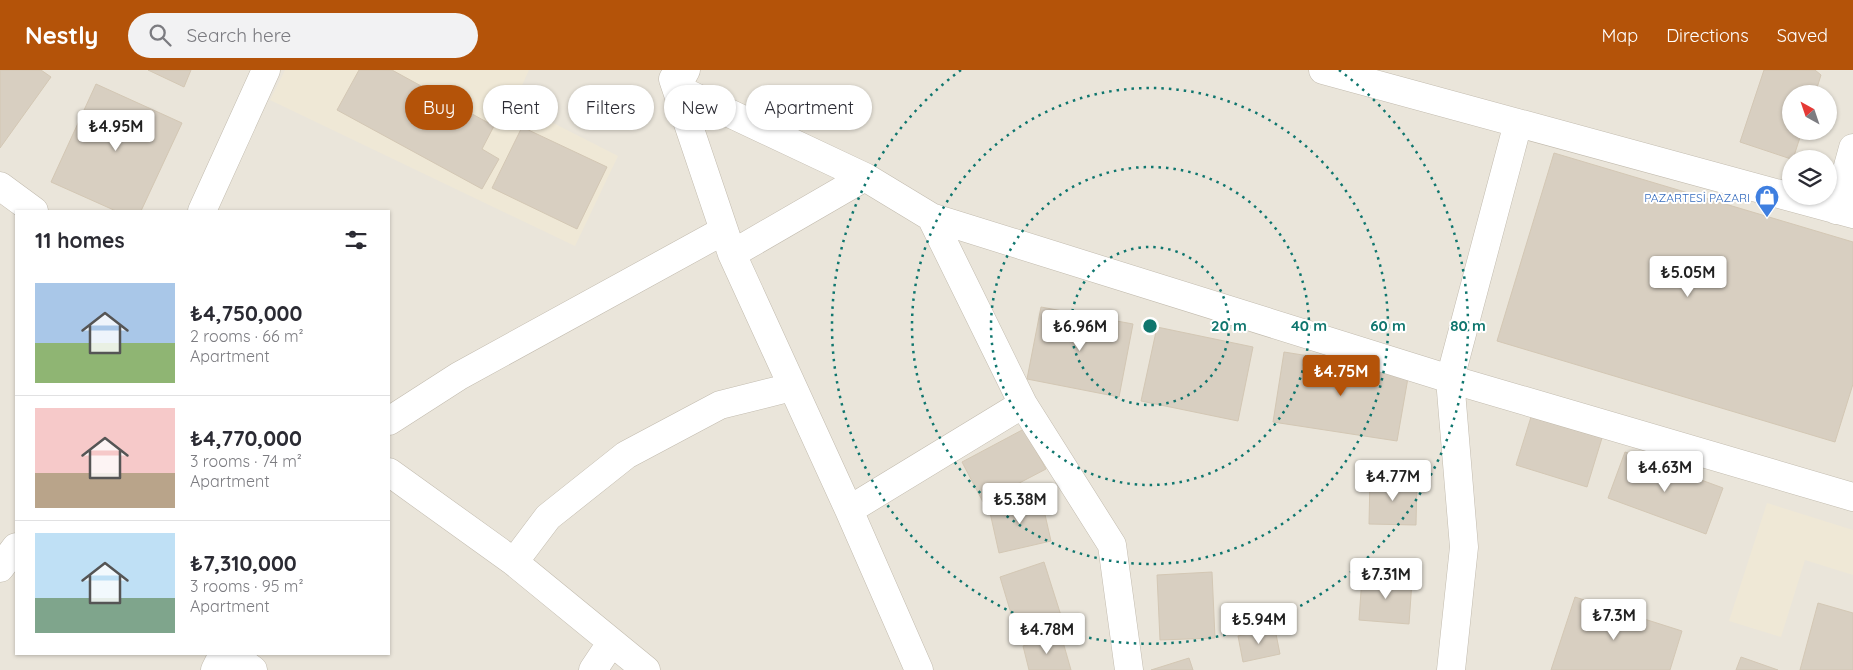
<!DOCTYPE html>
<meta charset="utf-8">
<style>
:root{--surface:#fff;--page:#f2f2f3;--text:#2b2b33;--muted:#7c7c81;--line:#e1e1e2;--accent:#b45309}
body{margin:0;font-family:Quicksand,sans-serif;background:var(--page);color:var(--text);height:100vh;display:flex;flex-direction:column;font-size:19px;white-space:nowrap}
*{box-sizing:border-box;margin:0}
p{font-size:16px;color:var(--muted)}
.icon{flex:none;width:28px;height:28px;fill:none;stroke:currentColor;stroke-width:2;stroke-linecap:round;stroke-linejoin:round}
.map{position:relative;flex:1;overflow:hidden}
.details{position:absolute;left:15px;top:140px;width:375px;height:445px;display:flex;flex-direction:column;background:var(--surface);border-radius:0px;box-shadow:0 1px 4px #0004}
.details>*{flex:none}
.hud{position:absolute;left:405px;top:15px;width:475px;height:45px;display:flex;gap:10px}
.needle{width:32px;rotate:320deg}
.controls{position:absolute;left:1782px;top:15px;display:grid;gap:10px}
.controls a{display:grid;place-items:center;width:55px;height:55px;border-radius:50%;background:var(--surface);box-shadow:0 1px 4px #0004;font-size:25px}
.price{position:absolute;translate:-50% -42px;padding:0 11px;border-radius:5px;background:#fff;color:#222;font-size:16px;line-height:32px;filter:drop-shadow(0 1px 2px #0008)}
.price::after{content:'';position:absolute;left:50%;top:30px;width:15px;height:11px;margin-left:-8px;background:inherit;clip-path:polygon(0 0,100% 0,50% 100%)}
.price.on{background:var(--accent);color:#fff}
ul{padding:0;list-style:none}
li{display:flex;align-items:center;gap:15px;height:125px;padding:0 20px}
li+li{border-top:1px solid var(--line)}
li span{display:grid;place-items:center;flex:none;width:140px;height:100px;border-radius:0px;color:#555}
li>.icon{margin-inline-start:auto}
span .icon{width:60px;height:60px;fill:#fffc;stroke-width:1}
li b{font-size:21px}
h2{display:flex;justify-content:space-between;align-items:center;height:60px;padding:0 20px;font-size:21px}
.chip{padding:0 18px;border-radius:22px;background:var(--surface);box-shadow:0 1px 4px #0004;font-size:18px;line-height:45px}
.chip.on{background:var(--accent);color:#fff}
header{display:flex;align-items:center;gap:30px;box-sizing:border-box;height:70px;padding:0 25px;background:var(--accent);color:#fff}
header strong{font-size:24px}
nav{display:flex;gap:28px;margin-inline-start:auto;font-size:18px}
.search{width:350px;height:45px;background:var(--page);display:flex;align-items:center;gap:12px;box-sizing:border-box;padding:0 18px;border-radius:28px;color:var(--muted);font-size:19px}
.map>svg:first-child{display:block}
.residential{fill:#eae5da;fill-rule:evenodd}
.education{fill:#efe8d6}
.building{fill:#d8cfc1;stroke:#d3c7b4}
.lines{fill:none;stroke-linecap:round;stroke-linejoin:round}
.minor-casing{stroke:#c2bbae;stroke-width:29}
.minor{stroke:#fff;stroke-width:28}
.ring{fill:none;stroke:#0f766e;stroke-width:2.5;stroke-dasharray:2.5 5}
.labels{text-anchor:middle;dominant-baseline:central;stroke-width:4;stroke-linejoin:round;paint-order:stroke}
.shop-label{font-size:12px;fill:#366cbe;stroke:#fff;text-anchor:end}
.centre{fill:#0f766e;stroke:#fff;stroke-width:2.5}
.ring-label{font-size:15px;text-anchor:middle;font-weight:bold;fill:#0f766e;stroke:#fff;stroke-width:4;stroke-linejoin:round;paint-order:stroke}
</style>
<header>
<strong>Nestly</strong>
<div class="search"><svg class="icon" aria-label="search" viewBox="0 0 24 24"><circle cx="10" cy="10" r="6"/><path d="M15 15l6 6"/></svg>Search here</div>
<nav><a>Map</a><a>Directions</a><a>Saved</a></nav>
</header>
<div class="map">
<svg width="1853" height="600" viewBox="0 0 1853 600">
<rect width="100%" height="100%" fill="#f6f3ec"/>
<path class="residential" d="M0,0H1853V600H0ZM1791,24H1829V61H1791ZM1791,89H1829V126H1791ZM16,141H389V584H16Z"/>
<path class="education" d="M285,0H529L514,33L618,86L575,176L270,30Z
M1767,433L1853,460V505L1805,490L1781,567L1729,551Z"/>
<path class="building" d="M0,0H41L51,7L0,78Z
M148,0H191L184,17Z
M359,0H392L494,56L482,79L499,89L482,119L337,40Z
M1764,0H1815L1821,5L1815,24H1791V61H1802L1793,89H1791L1740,72Z
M96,14L182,53L141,141H116L51,112Z
M522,57L607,97L577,159L492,118Z
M1554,83L1853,172V314L1835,372L1497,271Z
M1041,237L1133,254L1119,327L1027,309Z
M1157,257L1253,277L1238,351L1141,331Z
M1284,282L1409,302L1397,371L1273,352Z
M1531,347L1602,368L1587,417L1516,395Z
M1024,359L1046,399L983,432L962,392Z
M1625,382L1723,418L1706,464L1608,428Z
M1370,408L1417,409L1416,455L1369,454Z
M1041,427L1051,471L999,483L989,438Z
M1044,492L1064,555L1019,570L1000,507Z
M1212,502L1215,568L1160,570L1157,505Z
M1362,507L1412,511L1409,554L1359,550Z
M1575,527L1682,561L1670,600H1551Z
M1818,533L1853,543V600H1800Z
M1275,559L1280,584L1243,592L1238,566Z
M1061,565L1071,600H1029L1023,576Z
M1741,587L1778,600H1736Z
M1189,588L1193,600H1151Z"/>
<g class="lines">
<defs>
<path id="minor" d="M686,0L676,18L865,107L931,147L1450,309L1853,427
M1323,0L1853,144
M673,9L732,184L849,440L919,600
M0,116L34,141
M1836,140L1853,78
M202,141L266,0
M931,147L1023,334L1112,475L1129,600
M732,184L865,107
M389,351L459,306L723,161
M389,402L514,492L646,600
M849,440L1023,334
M514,492L548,447L626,385L720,335L792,317
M0,498L16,477
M232,584L253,600
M215,600L223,584
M593,600L611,573
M1451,600L1464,477L1450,309L1518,53"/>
</defs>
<use href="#minor" class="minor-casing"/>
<use href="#minor" class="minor"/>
</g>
<g class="ring">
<circle cx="1150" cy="256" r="79"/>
<circle cx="1150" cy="256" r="159"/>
<circle cx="1150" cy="256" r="238"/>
<path d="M1339 0A318 318 0 1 1 961 0"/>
</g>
<defs>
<symbol id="shop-pin" viewBox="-11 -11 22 30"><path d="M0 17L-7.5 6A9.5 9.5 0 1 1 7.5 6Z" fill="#3f7fe0" stroke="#fff"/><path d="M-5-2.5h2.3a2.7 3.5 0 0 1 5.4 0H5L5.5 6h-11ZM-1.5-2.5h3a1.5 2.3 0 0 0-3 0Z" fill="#fff"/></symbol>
</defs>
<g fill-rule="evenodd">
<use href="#shop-pin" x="1753" y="113" width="28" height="38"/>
</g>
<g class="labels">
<g class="shop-label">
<text x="1750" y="127">PAZARTESİ PAZARI</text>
</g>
</g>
<circle cx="1150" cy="256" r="8" class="centre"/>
<g class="ring-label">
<text x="1229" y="261">20 m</text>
<text x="1309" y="261">40 m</text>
<text x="1388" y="261">60 m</text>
<text x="1468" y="261">80 m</text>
</g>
</svg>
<div class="controls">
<a><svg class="needle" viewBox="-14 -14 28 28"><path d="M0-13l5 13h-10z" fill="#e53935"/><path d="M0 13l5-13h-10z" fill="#7c7c81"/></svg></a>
<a><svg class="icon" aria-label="layers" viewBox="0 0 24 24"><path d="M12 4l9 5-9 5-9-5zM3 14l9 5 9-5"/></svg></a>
</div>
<b class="price" style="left:116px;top:82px">₺4.95M</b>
<b class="price" style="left:1688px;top:228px">₺5.05M</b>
<b class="price" style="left:1080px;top:282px">₺6.96M</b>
<b class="price on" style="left:1341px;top:327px">₺4.75M</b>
<b class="price" style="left:1665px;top:423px">₺4.63M</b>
<b class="price" style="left:1393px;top:432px">₺4.77M</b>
<b class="price" style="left:1020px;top:455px">₺5.38M</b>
<b class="price" style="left:1386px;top:530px">₺7.31M</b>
<b class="price" style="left:1614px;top:571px">₺7.3M</b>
<b class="price" style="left:1259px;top:575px">₺5.94M</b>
<b class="price" style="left:1047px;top:585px">₺4.78M</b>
<div class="hud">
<a class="chip on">Buy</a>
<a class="chip">Rent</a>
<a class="chip">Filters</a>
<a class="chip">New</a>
<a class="chip">Apartment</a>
</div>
<section class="details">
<h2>11 homes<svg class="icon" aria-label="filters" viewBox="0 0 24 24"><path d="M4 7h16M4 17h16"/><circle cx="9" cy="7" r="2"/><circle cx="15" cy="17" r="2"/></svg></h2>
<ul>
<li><span style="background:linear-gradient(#a9c7e8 60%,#8fb573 0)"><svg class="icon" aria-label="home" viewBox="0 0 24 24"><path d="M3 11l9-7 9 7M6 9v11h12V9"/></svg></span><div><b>₺4,750,000</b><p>2 rooms · 66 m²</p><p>Apartment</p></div></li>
<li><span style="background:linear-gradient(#f6c9c9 65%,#b9a48a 0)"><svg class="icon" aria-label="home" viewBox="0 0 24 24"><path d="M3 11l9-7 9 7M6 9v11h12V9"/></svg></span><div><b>₺4,770,000</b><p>3 rooms · 74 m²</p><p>Apartment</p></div></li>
<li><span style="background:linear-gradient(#bfe0f5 65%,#7fa58c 0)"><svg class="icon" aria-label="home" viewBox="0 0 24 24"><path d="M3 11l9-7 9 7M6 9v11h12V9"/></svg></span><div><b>₺7,310,000</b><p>3 rooms · 95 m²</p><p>Apartment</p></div></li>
</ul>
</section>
</div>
